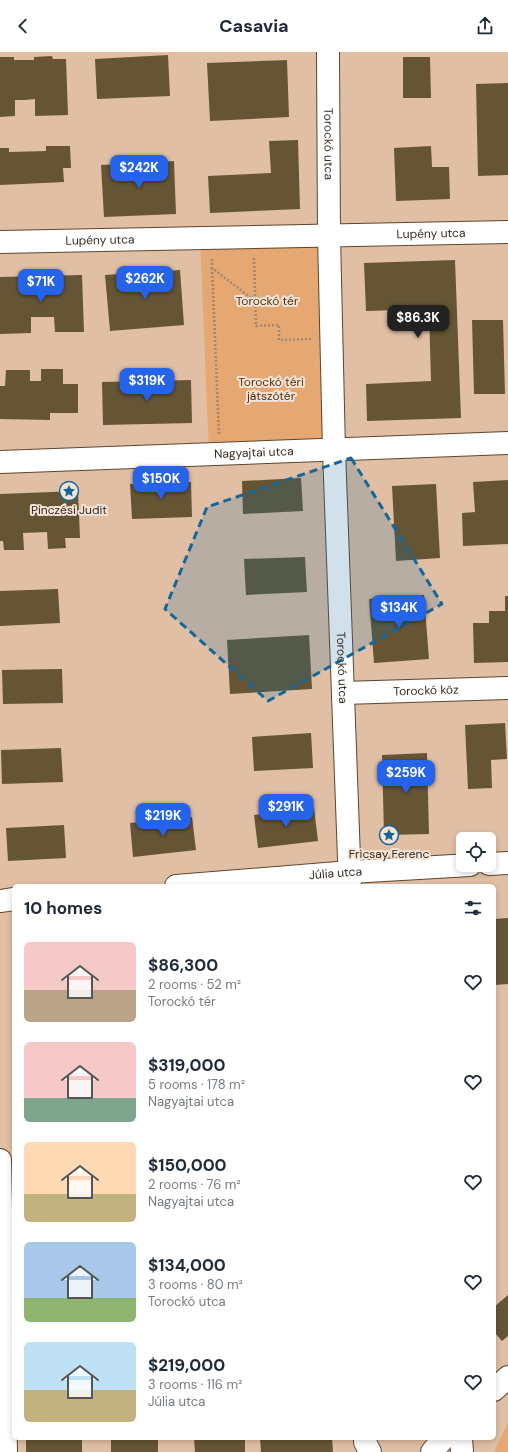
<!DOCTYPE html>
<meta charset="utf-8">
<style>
:root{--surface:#fff;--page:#f2f2f3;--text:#1f2937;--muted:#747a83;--accent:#2563eb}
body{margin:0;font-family:"DM Sans",sans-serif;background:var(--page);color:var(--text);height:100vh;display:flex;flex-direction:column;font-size:15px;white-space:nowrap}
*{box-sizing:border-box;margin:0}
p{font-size:13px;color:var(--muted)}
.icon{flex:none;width:22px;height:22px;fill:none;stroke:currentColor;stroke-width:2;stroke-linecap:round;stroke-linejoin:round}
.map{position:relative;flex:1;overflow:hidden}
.sheet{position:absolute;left:12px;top:832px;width:484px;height:556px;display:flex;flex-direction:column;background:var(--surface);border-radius:6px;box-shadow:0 2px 6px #0003}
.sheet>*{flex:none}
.tools{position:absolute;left:456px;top:780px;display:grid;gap:8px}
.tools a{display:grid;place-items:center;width:40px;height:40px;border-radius:6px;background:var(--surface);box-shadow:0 2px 6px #0003;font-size:20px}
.price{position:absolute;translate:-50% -34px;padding:0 9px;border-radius:8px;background:var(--accent);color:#fff;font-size:13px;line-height:26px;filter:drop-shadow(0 1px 2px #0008)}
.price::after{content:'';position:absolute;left:50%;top:24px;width:12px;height:9px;margin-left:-6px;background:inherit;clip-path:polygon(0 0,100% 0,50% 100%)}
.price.current{background:#222;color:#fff}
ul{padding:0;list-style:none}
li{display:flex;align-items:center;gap:12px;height:100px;padding:0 12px}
li span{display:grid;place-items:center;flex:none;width:112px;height:80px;border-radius:6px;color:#555}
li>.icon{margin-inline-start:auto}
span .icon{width:48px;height:48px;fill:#fffc;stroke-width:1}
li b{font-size:17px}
h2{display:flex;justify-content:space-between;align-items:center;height:48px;padding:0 12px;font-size:17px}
header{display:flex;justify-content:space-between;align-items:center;height:52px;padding:0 12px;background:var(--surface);font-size:18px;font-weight:700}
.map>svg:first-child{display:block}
.green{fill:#e5a872}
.building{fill:#665535}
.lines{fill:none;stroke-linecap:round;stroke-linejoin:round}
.minor-casing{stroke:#60452d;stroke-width:24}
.path{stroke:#a28873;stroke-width:2.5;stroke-dasharray:2 2;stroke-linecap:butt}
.minor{stroke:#fff;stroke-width:22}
.marked{fill:#156799;fill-opacity:0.2;stroke:#156799;stroke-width:3;stroke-dasharray:8 5;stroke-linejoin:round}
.labels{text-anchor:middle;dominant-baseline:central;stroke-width:4;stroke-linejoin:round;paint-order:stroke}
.street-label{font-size:12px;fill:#36291f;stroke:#f4e3d6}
.park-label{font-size:12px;fill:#522f0c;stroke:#f4e3d6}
.poi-label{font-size:12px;fill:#36291f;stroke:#f4e3d6}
</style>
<header><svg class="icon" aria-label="back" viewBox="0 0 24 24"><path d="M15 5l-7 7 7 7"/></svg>Casavia<svg class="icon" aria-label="share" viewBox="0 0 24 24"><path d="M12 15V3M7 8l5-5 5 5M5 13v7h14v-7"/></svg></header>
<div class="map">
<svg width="508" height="1400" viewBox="0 0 508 1400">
<rect width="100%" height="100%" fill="#e0bfa4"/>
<path class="green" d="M329,184L334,398L209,402L200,185Z
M508,1371V1400H494Z"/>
<path class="building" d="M168,3L170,44L97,47L95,7Z
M52,4L53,7H66L68,63L35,64V47L25,48H15V64L0,65V5H14V8H34V5Z
M403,5H430L431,46H403Z
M287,8L289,65L210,69L207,11Z
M508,31V123L478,124L476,32Z
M298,88L300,157L210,161L208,124L271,121L269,89Z
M46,94H70L71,116H63L64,130L0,133V96H9V100L46,99Z
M431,94L432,115H449L450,147L396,149L394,96Z
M174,109L176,162L104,165L101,113Z
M455,208L461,366L367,369L366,332L431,329L429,257L366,259L364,211Z
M180,218L184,273L110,279L105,223Z
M82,223L84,280H55L54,265H31V281L0,282V225Z
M472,268H503L505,342H474Z
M41,317H63V332H78V361H50V368L0,367V334H5L6,318H30V329H41Z
M191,328L192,371L103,373L102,330Z
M301,426L303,459L243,462L242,429Z
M508,428V492L463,494L462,461L475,460L473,430Z
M191,430L192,465L132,467L130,432Z
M436,432L440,506L396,509L392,434Z
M78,439L80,486H65L66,496L48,497L47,480L23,481L24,498H4L3,489H0V442Z
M305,505L307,540L246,543L244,507Z
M58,537L60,571L0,574V539Z
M424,543L429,607L374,611L369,547Z
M505,544H508V610L474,611L473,571H489V559H505Z
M309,583L312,637L230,642L227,588Z
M62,617L63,651L3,652L2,618Z
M505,671L507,707L491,708L492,736L468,737L465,673Z
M311,681L313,716L254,719L252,685Z
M61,696L63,730L2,732L1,698Z
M427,701L429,782L384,783L382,703Z
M314,756L318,789L258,796L254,763Z
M192,765L196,798L133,805L130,771Z
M64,773L66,806L8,809L6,776Z
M508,866V932L494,933V867Z
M508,1243V1284L502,1289L494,1280V1255Z
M26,1386H82V1400H26Z
M111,1386H158V1400H111Z
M194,1386H245V1400H195Z
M260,1386H332L333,1400H261Z"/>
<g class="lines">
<defs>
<g id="minor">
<path id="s1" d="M328,0L329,184L334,398L350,834"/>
<path id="s2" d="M0,190L508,180"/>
<path id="s3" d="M0,410L508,391"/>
<path id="s4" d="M343,641L508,636"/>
<path d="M489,812L508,811"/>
<path id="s5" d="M176,834L350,820L470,813"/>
<path d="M0,849L14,847"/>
<path d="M0,1108L6,1400"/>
<path d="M494,1338L508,1325"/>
<path d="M365,1386V1390L370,1400"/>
<path d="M461,1386L462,1400"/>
<path d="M432,1400L444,1386"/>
</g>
</defs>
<use href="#minor" class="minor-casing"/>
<path class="path" d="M254,206L256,274L279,273V288L311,287
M212,207V216L255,249
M212,216L219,382"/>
<use href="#minor" class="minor"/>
</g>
<path class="marked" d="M351,406L442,552L268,649L165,557L207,455Z"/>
<defs>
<symbol id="sight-ring" viewBox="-11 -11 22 22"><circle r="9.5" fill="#f4e3d6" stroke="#156799" stroke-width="1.5"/><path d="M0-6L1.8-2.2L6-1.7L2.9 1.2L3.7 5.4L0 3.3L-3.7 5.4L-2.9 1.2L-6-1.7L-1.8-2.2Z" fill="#156799"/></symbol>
</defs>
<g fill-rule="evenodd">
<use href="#sight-ring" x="58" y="428" width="22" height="22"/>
<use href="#sight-ring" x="378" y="772" width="22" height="22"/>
</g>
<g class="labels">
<g class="street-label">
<text stroke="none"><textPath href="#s1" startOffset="92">Torockó utca</textPath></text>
<text stroke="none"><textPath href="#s2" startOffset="431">Lupény utca</textPath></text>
<text stroke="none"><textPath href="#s2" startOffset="100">Lupény utca</textPath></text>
<text stroke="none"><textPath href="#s3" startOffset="254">Nagyajtai utca</textPath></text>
<text stroke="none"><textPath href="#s1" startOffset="616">Torockó utca</textPath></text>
<text stroke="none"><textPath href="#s4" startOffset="83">Torockó köz</textPath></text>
<text stroke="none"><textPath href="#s5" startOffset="160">Júlia utca</textPath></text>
</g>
<g class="park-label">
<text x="267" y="249">Torockó tér</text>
<text x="271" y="330">Torockó téri<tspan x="271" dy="14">játszótér</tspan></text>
</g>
<g class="poi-label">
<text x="69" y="458">Pinczési Judit</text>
<text x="389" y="802">Fricsay Ferenc</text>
</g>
</g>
</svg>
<div class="tools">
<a><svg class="icon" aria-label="locate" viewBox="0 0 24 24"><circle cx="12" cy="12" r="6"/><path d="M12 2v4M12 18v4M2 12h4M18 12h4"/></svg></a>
</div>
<b class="price" style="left:139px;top:137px">$242K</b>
<b class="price" style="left:145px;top:248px">$262K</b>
<b class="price" style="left:41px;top:251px">$71K</b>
<b class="price current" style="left:418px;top:287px">$86.3K</b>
<b class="price" style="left:147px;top:350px">$319K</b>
<b class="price" style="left:161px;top:448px">$150K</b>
<b class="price" style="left:399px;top:577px">$134K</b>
<b class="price" style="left:406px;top:742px">$259K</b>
<b class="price" style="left:286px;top:776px">$291K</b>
<b class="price" style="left:163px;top:785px">$219K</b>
<section class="sheet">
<h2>10 homes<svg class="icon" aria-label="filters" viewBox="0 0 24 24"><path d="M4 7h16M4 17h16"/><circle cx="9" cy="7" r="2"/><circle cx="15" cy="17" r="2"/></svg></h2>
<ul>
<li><span style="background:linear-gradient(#f6c9c9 60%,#b9a48a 0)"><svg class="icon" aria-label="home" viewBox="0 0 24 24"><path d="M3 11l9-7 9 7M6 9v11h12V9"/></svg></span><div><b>$86,300</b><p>2 rooms · 52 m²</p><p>Torockó tér</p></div><svg class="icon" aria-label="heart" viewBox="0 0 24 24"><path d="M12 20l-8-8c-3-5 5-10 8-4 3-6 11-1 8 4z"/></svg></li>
<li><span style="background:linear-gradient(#f6c9c9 70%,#7fa58c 0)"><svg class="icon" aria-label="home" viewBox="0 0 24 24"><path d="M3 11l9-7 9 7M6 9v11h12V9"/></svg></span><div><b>$319,000</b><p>5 rooms · 178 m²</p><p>Nagyajtai utca</p></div><svg class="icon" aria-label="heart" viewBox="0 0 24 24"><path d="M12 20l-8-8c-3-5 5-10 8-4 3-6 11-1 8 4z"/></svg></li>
<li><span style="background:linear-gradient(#ffd9b3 65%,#c2b280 0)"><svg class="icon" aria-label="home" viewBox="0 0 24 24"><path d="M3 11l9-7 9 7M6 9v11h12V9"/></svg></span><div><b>$150,000</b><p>2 rooms · 76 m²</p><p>Nagyajtai utca</p></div><svg class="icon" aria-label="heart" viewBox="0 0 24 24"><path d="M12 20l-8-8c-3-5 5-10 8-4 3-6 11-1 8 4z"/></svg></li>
<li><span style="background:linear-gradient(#a9c7e8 70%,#8fb573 0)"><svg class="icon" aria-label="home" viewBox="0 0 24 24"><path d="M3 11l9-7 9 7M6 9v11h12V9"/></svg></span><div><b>$134,000</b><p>3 rooms · 80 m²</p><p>Torockó utca</p></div><svg class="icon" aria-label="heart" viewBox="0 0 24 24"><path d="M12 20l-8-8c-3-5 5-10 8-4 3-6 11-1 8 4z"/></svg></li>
<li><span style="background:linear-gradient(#bfe0f5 60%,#c2b280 0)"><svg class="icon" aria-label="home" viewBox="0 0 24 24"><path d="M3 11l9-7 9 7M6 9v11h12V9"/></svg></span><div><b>$219,000</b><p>3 rooms · 116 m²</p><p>Júlia utca</p></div><svg class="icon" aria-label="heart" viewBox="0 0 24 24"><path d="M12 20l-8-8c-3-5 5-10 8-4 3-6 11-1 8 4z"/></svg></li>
</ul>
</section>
</div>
